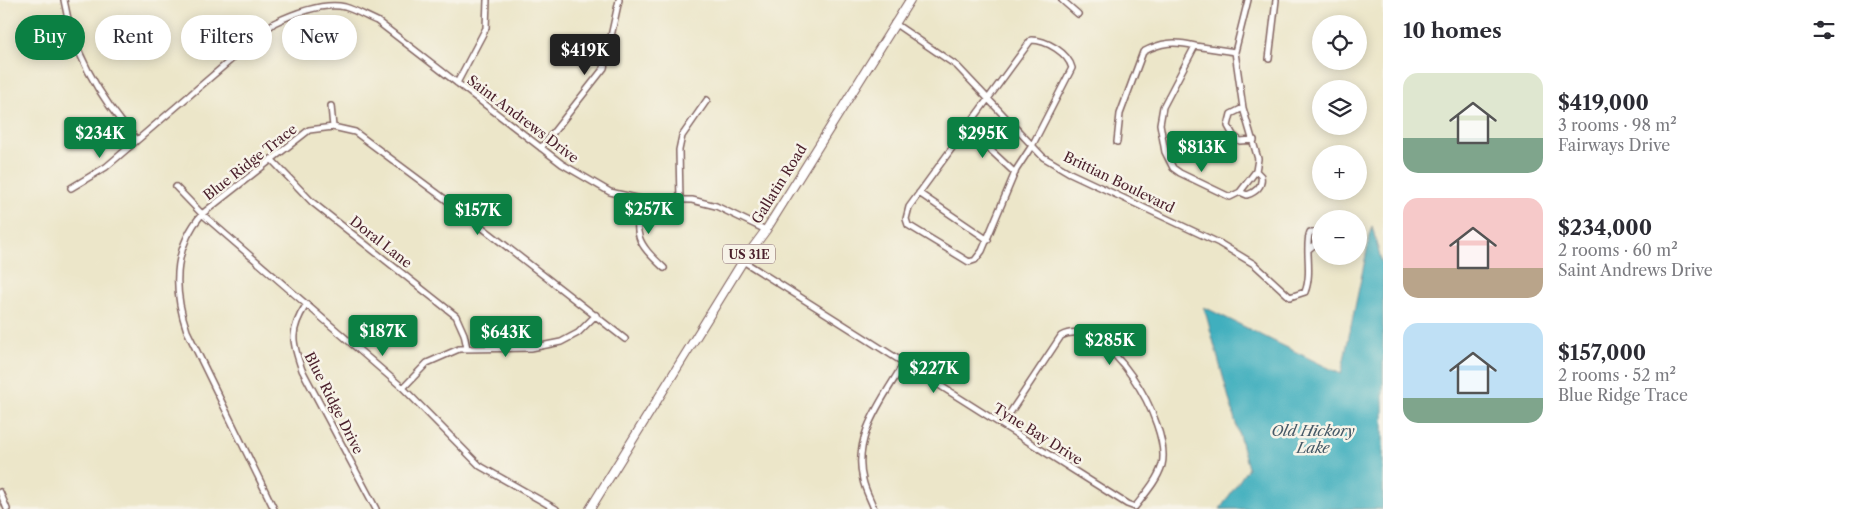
<!DOCTYPE html>
<meta charset="utf-8">
<style>
:root{--surface:#fff;--page:#f2f2f3;--text:#2b2b33;--muted:#7c7c81;--accent:#0b8043}
body{margin:0;font-family:"Libre Caslon Text",serif;background:var(--page);color:var(--text);height:100vh;display:flex;flex-direction:column;font-size:19px;white-space:nowrap}
*{box-sizing:border-box;margin:0}
p{font-size:16px;color:var(--muted)}
.icon{flex:none;width:28px;height:28px;fill:none;stroke:currentColor;stroke-width:2;stroke-linecap:round;stroke-linejoin:round}
.map{position:relative;flex:1;overflow:hidden}
.panel{display:flex;flex-direction:column;background:var(--surface);width:475px}
.panel>*{flex:none}
.top-card{position:absolute;left:15px;top:15px;width:475px;height:45px;display:flex;gap:10px}
.controls{position:absolute;left:1312px;top:15px;display:grid;gap:10px}
.controls a{display:grid;place-items:center;width:55px;height:55px;border-radius:50%;background:var(--surface);box-shadow:0 2px 12px #0003;font-size:25px}
.price{position:absolute;translate:-50% -42px;padding:0 11px;border-radius:5px;background:var(--accent);color:#fff;font-size:16px;line-height:32px;filter:drop-shadow(0 1px 2px #0008)}
.price::after{content:'';position:absolute;left:50%;top:30px;width:15px;height:11px;margin-left:-8px;background:inherit;clip-path:polygon(0 0,100% 0,50% 100%)}
.price.on{background:#222;color:#fff}
ul{padding:0;list-style:none}
li{display:flex;align-items:center;gap:15px;height:125px;padding:0 20px}
li span{display:grid;place-items:center;flex:none;width:140px;height:100px;border-radius:15px;color:#555}
li>.icon{margin-inline-start:auto}
span .icon{width:60px;height:60px;fill:#fffc;stroke-width:1}
li b{font-size:21px}
h2{display:flex;justify-content:space-between;align-items:center;height:60px;padding:0 20px;font-size:21px}
.pill{padding:0 18px;border-radius:22px;background:var(--surface);box-shadow:0 2px 12px #0003;font-size:18px;line-height:45px}
.pill.on{background:var(--accent);color:#fff}
main{display:flex;flex:1;min-height:0}
.map>svg:first-child{display:block}
.water{fill:#41afbe;stroke:#466774}
.lines{fill:none;stroke-linecap:round;stroke-linejoin:round}
.street-casing{stroke:#836562;stroke-width:8}
.primary-casing{stroke:#836562;stroke-width:10}
.street{stroke:#fff;stroke-width:5}
.primary{stroke:#fff;stroke-width:8}
.labels{text-anchor:middle;dominant-baseline:central;stroke-width:5;stroke-linejoin:round;paint-order:stroke}
.shield{fill:#f7f3e8;stroke:#7e5f64;stroke-width:1}
.shield-label{font-size:12px;font-weight:bold;fill:#4a1f2b}
.street-label{font-size:14px;fill:#4a1f2b;stroke:#f7f3e8}
.water-label{font-size:15px;font-style:italic;fill:#465966;stroke:#f7f3e8}
</style>
<main>
<div class="map">
<svg width="1383" height="509" viewBox="0 0 1383 509">
<rect width="100%" height="100%" fill="#f7f3e8"/>
<filter id="ink" filterUnits="userSpaceOnUse"><feTurbulence type="fractalNoise" baseFrequency=".02" numOctaves="2"/><feDisplacementMap in="SourceGraphic" scale="10" xChannelSelector="R" yChannelSelector="G"/><feConvolveMatrix kernelMatrix="1 2 1 2 8 2 1 2 1" color-interpolation-filters="sRGB"/></filter>
<filter id="wash" filterUnits="userSpaceOnUse"><feTurbulence type="fractalNoise" baseFrequency=".0096" numOctaves="4" result="noise"/><feDisplacementMap in="SourceGraphic" scale="20" xChannelSelector="R" yChannelSelector="G"/><feGaussianBlur stdDeviation="1.12" result="paint"/><feColorMatrix in="noise" values="0 0 0 0 0 0 0 0 0 0 0 0 0 0 0 0 0 1.4 0 .05"/><feComposite in="paint" operator="in"/></filter>
<g filter="url(#wash)">
<rect width="100%" height="100%" fill="#ece6c9"/>
<path class="water" d="M1372,226L1383,268V509H1220L1248,468L1204,307L1341,374Z"/>
</g>
<g filter="url(#ink)">
<g class="lines">
<defs>
<path id="street" d="M64,0C73,54 101,100 137,140
M1062,0L1078,14
M894,23L957,66L1043,157L1070,173L1219,243L1254,264L1290,297L1305,292C1313,272 1304,246 1310,232H1318L1320,240L1309,249
M1031,40C1047,40 1068,53 1072,68L1033,144L1016,170L982,251L975,260L969,262L908,225L906,219L909,207Z
M1235,52L1195,46L1163,107L1160,124L1165,152L1173,168L1180,173L1230,197L1240,192L1256,171L1258,159L1243,108L1235,52L1248,0
M1269,59L1276,0
M457,83L486,28L487,0
M331,106L333,127
M1243,108L1231,114L1228,126L1233,135L1240,141L1254,140
M967,128L1015,173
M1117,142L1120,114L1143,52C1161,42 1175,41 1195,46
M541,148L604,68L619,0
M271,159L312,202L456,316L464,334L467,348
M176,187L202,214L403,388L480,466L556,509
M71,188L106,167L274,23C293,14 322,2 345,7C356,10 367,17 377,21L562,164L610,192L641,199L692,200L716,206L766,230
M1240,192L1247,195C1256,192 1263,186 1261,176L1256,171
M919,193L988,240
M641,199C634,236 636,242 664,268
M680,201L679,150L682,136L707,100
M743,261L1127,504L1135,507C1145,494 1157,481 1162,465C1172,425 1106,312 1061,336L1002,425
M306,305C289,331 292,342 302,370L376,509
M403,388L427,363L459,349L531,348L561,342L578,333L596,315
M0,492L7,509
M274,509L187,331C173,290 173,248 202,214L309,130L333,127L355,132L461,211L625,339
M874,509C871,500 865,490 863,480C852,436 883,399 904,363"/>
<path id="primary" d="M590,509L743,261L766,230L910,0"/>
</defs>
<use href="#street" class="street-casing"/>
<use href="#primary" class="primary-casing"/>
<use href="#street" class="street"/>
<use href="#primary" class="primary"/>
</g>
</g>
<g class="labels">
<rect class="shield" x="723" y="244.5" width="52" height="19" rx="4"/>
<g class="shield-label">
<text x="749" y="254">US 31E</text>
</g>
<g class="street-label">
<text transform="translate(523 119) rotate(37)">Saint Andrews Drive</text>
<text transform="translate(250 162) rotate(-38)">Blue Ridge Trace</text>
<text transform="translate(1119 182) rotate(26)">Brittian Boulevard</text>
<text transform="translate(779 184) rotate(-58)">Gallatin Road</text>
<text transform="translate(381 242) rotate(38)">Doral Lane</text>
<text transform="translate(334 403) rotate(63)">Blue Ridge Drive</text>
<text transform="translate(1038 434) rotate(32)">Tyne Bay Drive</text>
</g>
<g class="water-label">
<text x="1313" y="430">Old Hickory<tspan x="1313" dy="17">Lake</tspan></text>
</g>
</g>
</svg>
<div class="controls">
<a><svg class="icon" aria-label="locate" viewBox="0 0 24 24"><circle cx="12" cy="12" r="6"/><path d="M12 2v4M12 18v4M2 12h4M18 12h4"/></svg></a>
<a><svg class="icon" aria-label="layers" viewBox="0 0 24 24"><path d="M12 4l9 5-9 5-9-5zM3 14l9 5 9-5"/></svg></a>
<a>+</a>
<a>−</a>
</div>
<b class="price on" style="left:585px;top:76px">$419K</b>
<b class="price" style="left:100px;top:159px">$234K</b>
<b class="price" style="left:983px;top:159px">$295K</b>
<b class="price" style="left:1202px;top:173px">$813K</b>
<b class="price" style="left:649px;top:235px">$257K</b>
<b class="price" style="left:478px;top:236px">$157K</b>
<b class="price" style="left:383px;top:357px">$187K</b>
<b class="price" style="left:506px;top:358px">$643K</b>
<b class="price" style="left:1110px;top:366px">$285K</b>
<b class="price" style="left:934px;top:394px">$227K</b>
<div class="top-card">
<a class="pill on">Buy</a>
<a class="pill">Rent</a>
<a class="pill">Filters</a>
<a class="pill">New</a>
</div>
</div>
<section class="panel">
<h2>10 homes<svg class="icon" aria-label="filters" viewBox="0 0 24 24"><path d="M4 7h16M4 17h16"/><circle cx="9" cy="7" r="2"/><circle cx="15" cy="17" r="2"/></svg></h2>
<ul>
<li><span style="background:linear-gradient(#dfe7d0 65%,#7fa58c 0)"><svg class="icon" aria-label="home" viewBox="0 0 24 24"><path d="M3 11l9-7 9 7M6 9v11h12V9"/></svg></span><div><b>$419,000</b><p>3 rooms · 98 m²</p><p>Fairways Drive</p></div></li>
<li><span style="background:linear-gradient(#f6c9c9 70%,#b9a48a 0)"><svg class="icon" aria-label="home" viewBox="0 0 24 24"><path d="M3 11l9-7 9 7M6 9v11h12V9"/></svg></span><div><b>$234,000</b><p>2 rooms · 60 m²</p><p>Saint Andrews Drive</p></div></li>
<li><span style="background:linear-gradient(#bfe0f5 75%,#7fa58c 0)"><svg class="icon" aria-label="home" viewBox="0 0 24 24"><path d="M3 11l9-7 9 7M6 9v11h12V9"/></svg></span><div><b>$157,000</b><p>2 rooms · 52 m²</p><p>Blue Ridge Trace</p></div></li>
</ul>
</section>
</main>
